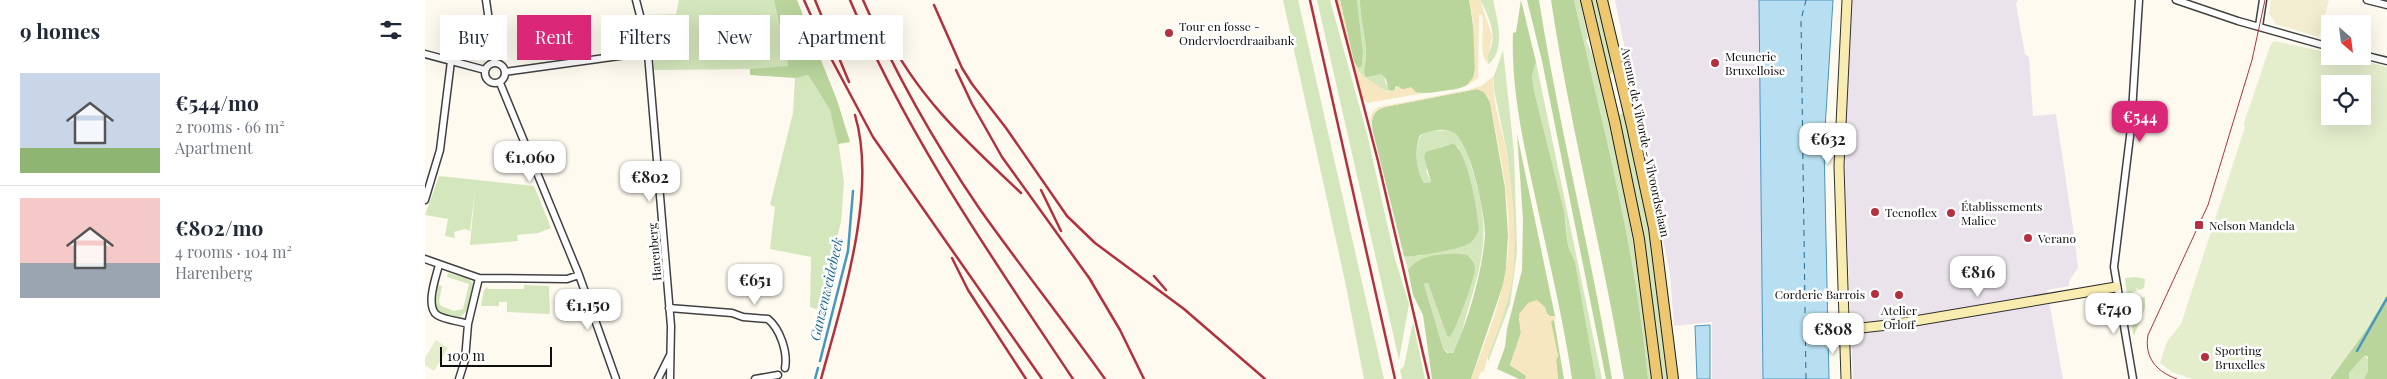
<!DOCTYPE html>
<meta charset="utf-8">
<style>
:root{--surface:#fff;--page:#f6f6f7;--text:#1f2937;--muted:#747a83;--line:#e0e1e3;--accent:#db2777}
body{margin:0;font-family:"Playfair Display",serif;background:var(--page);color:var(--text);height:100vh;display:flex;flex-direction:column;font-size:19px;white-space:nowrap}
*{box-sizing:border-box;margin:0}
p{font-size:16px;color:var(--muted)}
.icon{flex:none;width:28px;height:28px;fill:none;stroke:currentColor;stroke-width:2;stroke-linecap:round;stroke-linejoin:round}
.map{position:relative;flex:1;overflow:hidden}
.drawer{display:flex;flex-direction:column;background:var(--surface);width:425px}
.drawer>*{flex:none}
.banner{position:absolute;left:15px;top:15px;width:475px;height:45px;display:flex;gap:10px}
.needle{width:32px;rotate:152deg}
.fabs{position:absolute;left:1896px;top:15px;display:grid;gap:10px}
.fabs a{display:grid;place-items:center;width:50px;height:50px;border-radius:0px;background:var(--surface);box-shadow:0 5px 20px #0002;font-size:25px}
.scale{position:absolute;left:15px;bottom:12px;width:112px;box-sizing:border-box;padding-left:5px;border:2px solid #0e0e0e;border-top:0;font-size:14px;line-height:18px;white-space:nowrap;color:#0e0e0e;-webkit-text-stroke:4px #fff;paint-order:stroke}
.price{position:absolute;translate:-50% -42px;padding:0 11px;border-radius:10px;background:#fff;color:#222;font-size:16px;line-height:32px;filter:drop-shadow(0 1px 2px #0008)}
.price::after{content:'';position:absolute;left:50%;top:30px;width:15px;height:11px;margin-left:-8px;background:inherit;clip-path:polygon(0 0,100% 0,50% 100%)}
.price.active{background:var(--accent);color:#fff}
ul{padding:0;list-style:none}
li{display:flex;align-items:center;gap:15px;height:125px;padding:0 20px}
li+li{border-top:1px solid var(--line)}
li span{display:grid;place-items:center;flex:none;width:140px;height:100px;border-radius:0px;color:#555}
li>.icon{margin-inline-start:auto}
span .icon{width:60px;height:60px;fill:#fffc;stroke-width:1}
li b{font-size:21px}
h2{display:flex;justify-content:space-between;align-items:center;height:60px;padding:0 20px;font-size:21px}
.chip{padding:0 18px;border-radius:0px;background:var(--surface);box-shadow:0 5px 20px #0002;font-size:18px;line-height:45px}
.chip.active{background:var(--accent);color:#fff}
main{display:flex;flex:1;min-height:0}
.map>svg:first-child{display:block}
.industrial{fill:#eae3ec}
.farmland{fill:#f2edd1}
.green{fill:#d4e6bc}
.forest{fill:#b9d59c}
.sand{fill:#f6e7c0}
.pitch{fill:#e4eecd;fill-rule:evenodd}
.water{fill:#b8dff1;stroke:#4597c2}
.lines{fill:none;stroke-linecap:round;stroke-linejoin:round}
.stream{stroke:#4597c2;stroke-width:2.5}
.ferry{stroke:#216995;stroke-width:1;stroke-dasharray:6 5;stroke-linecap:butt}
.street-casing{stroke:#414141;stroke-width:9}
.secondary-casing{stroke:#303030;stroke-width:11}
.primary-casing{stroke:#1f1f1f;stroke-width:12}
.street{stroke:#fff;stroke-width:6}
.secondary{stroke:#f8ecb0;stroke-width:9}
.primary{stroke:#edc870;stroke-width:10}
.tram{stroke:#b3313e;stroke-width:1}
.rail{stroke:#b3313e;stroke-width:2.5}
.poi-dot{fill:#b3313e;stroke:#fff;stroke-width:2}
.labels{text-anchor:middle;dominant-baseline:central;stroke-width:5;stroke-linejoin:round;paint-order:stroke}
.poi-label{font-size:12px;fill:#0e0e0e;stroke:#fff;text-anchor:start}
.street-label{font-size:12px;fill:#0e0e0e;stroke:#fff}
.water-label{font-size:14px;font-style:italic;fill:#216995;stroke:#fff}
</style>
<main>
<section class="drawer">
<h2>9 homes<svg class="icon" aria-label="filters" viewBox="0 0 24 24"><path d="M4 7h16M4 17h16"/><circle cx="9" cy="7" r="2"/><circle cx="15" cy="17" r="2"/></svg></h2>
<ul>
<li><span style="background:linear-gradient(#c9d6e8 75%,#8fb573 0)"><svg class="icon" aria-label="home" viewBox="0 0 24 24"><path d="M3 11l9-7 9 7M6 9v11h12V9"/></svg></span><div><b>€544/mo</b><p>2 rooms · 66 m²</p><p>Apartment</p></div></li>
<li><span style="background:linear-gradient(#f6c9c9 65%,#9aa5b1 0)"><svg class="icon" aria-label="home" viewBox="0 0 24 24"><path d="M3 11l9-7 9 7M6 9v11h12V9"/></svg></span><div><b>€802/mo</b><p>4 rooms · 104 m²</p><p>Harenberg</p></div></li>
</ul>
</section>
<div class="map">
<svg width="1962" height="379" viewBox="0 0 1962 379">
<rect width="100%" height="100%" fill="#fefaef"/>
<path class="industrial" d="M1190,0H1334L1338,379H1287V322L1249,326L1245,274Z
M1426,0H1593L1591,4L1600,54L1604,57L1608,116L1631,114L1650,241L1653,268L1644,281V286L1622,290L1638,379H1428L1420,180L1423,22Z"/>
<path class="farmland" d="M1846,0H1904L1894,37L1850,24V22L1844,14Z"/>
<path class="green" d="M254,0H349L363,66L338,69L229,70L228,46L219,15L251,14Z
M858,0H873L959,379H939L920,281Z
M892,0H905L942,134L970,259L984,304L974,360Z
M932,0H935C935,23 945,47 939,70L949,75L956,74L959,76L961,84L970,88L971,86L970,90L967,92C952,89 938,79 930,66L932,68L937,66L938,52Z
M1055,0H1068C1072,19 1081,47 1065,63L1063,64C1061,57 1065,51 1067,44C1070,30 1062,12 1055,0Z
M1149,0H1155L1163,39L1161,40L1168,57C1194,163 1217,269 1226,379H1223C1211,250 1178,126 1149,0Z
M1164,0H1173L1190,69L1186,74H1183Z
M1078,50L1089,152L1092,252L1085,304L1063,362V356L1076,321L1088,270L1086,187L1082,153L1069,89V76Z
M1111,62L1177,379H1171L1150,262L1143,246L1141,224L1109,91L1107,76Z
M383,75L405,110L412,133L419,182L416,222L401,280L398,311L385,307L386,257L345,249L350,207L345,205L368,113L370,78Z
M1197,113L1200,114L1222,212L1245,379H1235L1193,116Z
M1026,130C1039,138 1042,153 1046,166C1067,229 1059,256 1041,316C1038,327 1035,349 1025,354L1018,348L999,284L1003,283L1022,336L1025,337L1048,261C1034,247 995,254 983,270L979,256H993L1043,245L1034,148L1029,143L1015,147L1001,171L1006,182L999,183C991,169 989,150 996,135L1007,131Z
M14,176L109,186L126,228L113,233L92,235L93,241L45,245L50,191L45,231L40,229L29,232L30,238L20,236L23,219L0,215Z
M23,273L43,279L48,283L42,311L35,317L15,314L10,303L13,285L17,286L14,302L16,306L29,311L38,309L44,284L22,277Z
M1711,277L1720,279L1719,288L1714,290L1711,287L1712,291L1702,295L1700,278Z
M99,285L124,286L125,314L82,312V302H74V306H56L59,290L62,287L63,289H99Z
M1720,297V308L1709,336C1705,326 1710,312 1704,299Z
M988,322L1000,379H977L975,370L979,366Z
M1940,355L1944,361L1943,371L1939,379H1924V373Z"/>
<path class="forest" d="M349,0H372L412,100L425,142L413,144L405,110L383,75L370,78L325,75V69L363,66Z
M915,0H932L938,52L937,66L933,68L929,62Z
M935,0H1044C1047,14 1056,75 1045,83C1037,90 1021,90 1011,92C998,94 981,93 971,86L969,90H964L961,79L956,74L941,77C937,71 941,63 941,55C941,36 935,19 935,0Z
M1096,0L1111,62L1107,76L1109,91L1139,212L1143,246L1150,262L1171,379H1147C1138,317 1123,257 1110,196C1098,142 1086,88 1088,33L1091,32Z
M1102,0H1114C1134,127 1166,252 1187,379H1181L1117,61Z
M1126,0H1149C1178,126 1211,250 1223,379H1199C1178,252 1145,127 1126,0Z
M1052,89L1059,92L1065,102L1080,188L1083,235L1081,269L1078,285L1046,379H1007L998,315L988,295L983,270C994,254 1024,251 1042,255C1046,259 1049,261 1050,268C1050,278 1031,329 1025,337L1022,336L1003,283L999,284L1018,348L1022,353H1028C1043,323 1058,268 1060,235C1061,216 1045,141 1028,132C1019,127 1005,131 995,135C989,150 991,169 999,183L1006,182L999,157L1001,152L1029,143C1044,158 1052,208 1054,230C1051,236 1048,242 1042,245C1033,249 987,258 979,256L948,132C945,119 947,111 960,107Z
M1092,134L1130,316L1126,317L1122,314L1094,318L1096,333L1085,365L1102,376L1100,379H1094L1072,369L1080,347L1082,329L1097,270L1098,219Z
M1962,295V379H1939L1943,371V357L1940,355L1924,373V379H1905L1941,330Z
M1129,320L1139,379H1133L1131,360L1133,356L1125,321Z"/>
<path class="sand" d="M912,0H915L929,62L935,74L963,92H967L974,86L976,90L986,87L992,93H999L942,103L937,97Z
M1044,0H1055L1067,36L1062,63C1053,52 1060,29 1057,15H1054L1053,78L1041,86L1050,75L1048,21Z
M1069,76C1066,102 1078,130 1082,155C1088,197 1094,245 1086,287C1081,311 1071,333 1063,356L1059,371L1056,372L1053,379H1046C1059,344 1075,307 1081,269C1090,215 1075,156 1065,102L1059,92L1052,89L960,107L950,111L946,124C945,117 946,110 954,107L1043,90L1056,86Z
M1112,300L1120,307L1123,316H1130L1131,319L1126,321L1133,356L1131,360L1133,379H1100L1101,376L1085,365L1096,333L1094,314L1103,303Z"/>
<path class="pitch" d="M1849,41L1905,53V56H1919L1962,67V295L1941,330L1905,379H1767L1747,372L1735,363L1742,342L1756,324L1820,127L1819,123L1845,46ZM1905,84H1938V116H1905Z
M11,340L23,348L9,371L0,365V358Z"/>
<path class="water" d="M1334,0H1408L1399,145L1404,379H1338Z
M1285,325V379H1272L1270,326Z"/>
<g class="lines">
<path class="stream" d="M1932,351L1962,298
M395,361L423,251L428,191
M390,379L393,368"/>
<path class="ferry" d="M1381,379L1376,20L1381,0"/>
<defs>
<path id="street" d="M61,0L70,63
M211,0L222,42L246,326L245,379
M1751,0L1813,21L1905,47
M1942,0L1962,5
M1834,26L1838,0
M0,54L60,70
M1938,55L1962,61
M60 73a10 10 0 1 1 20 0a10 10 0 1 1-20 0Z
M80,72L223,52
M75,83L154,275L191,379
M0,200L15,150L26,61
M0,259L54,278L142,279L154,275
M14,265C11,277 0,306 12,315C20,320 34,321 43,324
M244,308L307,313L318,317L343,319C355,329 363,352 360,368
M34,379L40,360L43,324L54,278
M233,379L245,355
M330,379L353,375
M1708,379L1689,267L1706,128L1714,0"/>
<path id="secondary" d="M1418,330L1472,324L1691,287
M1421,379L1414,166L1422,0"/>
<path id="primary" d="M1161,0L1190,123L1214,239L1232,379
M1177,0L1207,126L1229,228L1248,379"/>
</defs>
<use href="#street" class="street-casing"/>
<use href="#secondary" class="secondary-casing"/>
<use href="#primary" class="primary-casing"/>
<use href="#street" class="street"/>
<use href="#secondary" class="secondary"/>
<use href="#primary" class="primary"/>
<path class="tram" d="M1752,379C1732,372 1719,358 1723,335L1783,205L1827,60L1840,0"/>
<path class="rail" d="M379,0L400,47L448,137L617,379
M390,0L424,82
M425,0C482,136 566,256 648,379
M438,0C470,73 509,142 554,208C595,266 639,321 680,379
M885,0L970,379
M911,0L953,161L1004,379
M509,5L537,68L547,84L581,128L642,216L670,243L759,309L840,379
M460,31C493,98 543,143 596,193
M531,70L547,104L577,157L667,282
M616,190L636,231
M527,258L543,290L601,379
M663,276L695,330L719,379
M729,276L741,290
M396,379C417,302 453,192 430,115"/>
</g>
<g class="poi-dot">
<circle cx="744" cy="33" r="5"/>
<circle cx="1290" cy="63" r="5"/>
<circle cx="1450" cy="212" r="5"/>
<circle cx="1526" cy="213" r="5"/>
<rect x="1769" y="220" width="10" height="10" rx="2.5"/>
<circle cx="1603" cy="238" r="5"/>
<circle cx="1450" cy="294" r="5"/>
<circle cx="1474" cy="295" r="5"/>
<circle cx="1780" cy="357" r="5"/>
</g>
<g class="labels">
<g class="poi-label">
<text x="754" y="26">Tour en fosse -<tspan x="754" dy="14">Ondervloerdraaibank</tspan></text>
<text x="1300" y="56">Meunerie<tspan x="1300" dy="14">Bruxelloise</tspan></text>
<text x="1536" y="206">Établissements<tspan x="1536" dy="14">Malice</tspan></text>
<text x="1460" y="212">Tecnoflex</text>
<text x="1784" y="225">Nelson Mandela</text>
<text x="1613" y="238">Verano</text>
<text x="1440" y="294" text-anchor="end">Corderie Barrois</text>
<text x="1474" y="310" text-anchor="middle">Atelier<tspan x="1474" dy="14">Orloff</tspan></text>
<text x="1790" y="350">Sporting<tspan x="1790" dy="14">Bruxelles</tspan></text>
</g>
<g class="street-label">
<text transform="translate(1221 142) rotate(78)">Avenue de Vilvorde - Vilvoordselaan</text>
<text transform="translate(229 252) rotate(-95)">Harenberg</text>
</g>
<g class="water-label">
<text transform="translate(401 289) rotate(-77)">Ganzenweidebeek</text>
</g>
</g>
</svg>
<div class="fabs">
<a><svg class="needle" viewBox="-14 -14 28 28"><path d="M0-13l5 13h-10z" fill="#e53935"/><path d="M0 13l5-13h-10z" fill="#747a83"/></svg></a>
<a><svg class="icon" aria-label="locate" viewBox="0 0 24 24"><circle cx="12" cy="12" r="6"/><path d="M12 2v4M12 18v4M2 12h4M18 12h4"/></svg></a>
</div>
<div class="scale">100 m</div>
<b class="price active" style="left:1715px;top:143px">€544</b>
<b class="price" style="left:1403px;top:165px">€632</b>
<b class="price" style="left:105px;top:183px">€1,060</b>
<b class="price" style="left:225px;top:203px">€802</b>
<b class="price" style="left:1553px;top:298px">€816</b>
<b class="price" style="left:330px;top:306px">€651</b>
<b class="price" style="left:163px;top:331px">€1,150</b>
<b class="price" style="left:1689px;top:335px">€740</b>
<b class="price" style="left:1408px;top:355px">€808</b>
<div class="banner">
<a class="chip">Buy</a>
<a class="chip active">Rent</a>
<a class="chip">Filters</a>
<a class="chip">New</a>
<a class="chip">Apartment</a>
</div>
</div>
</main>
